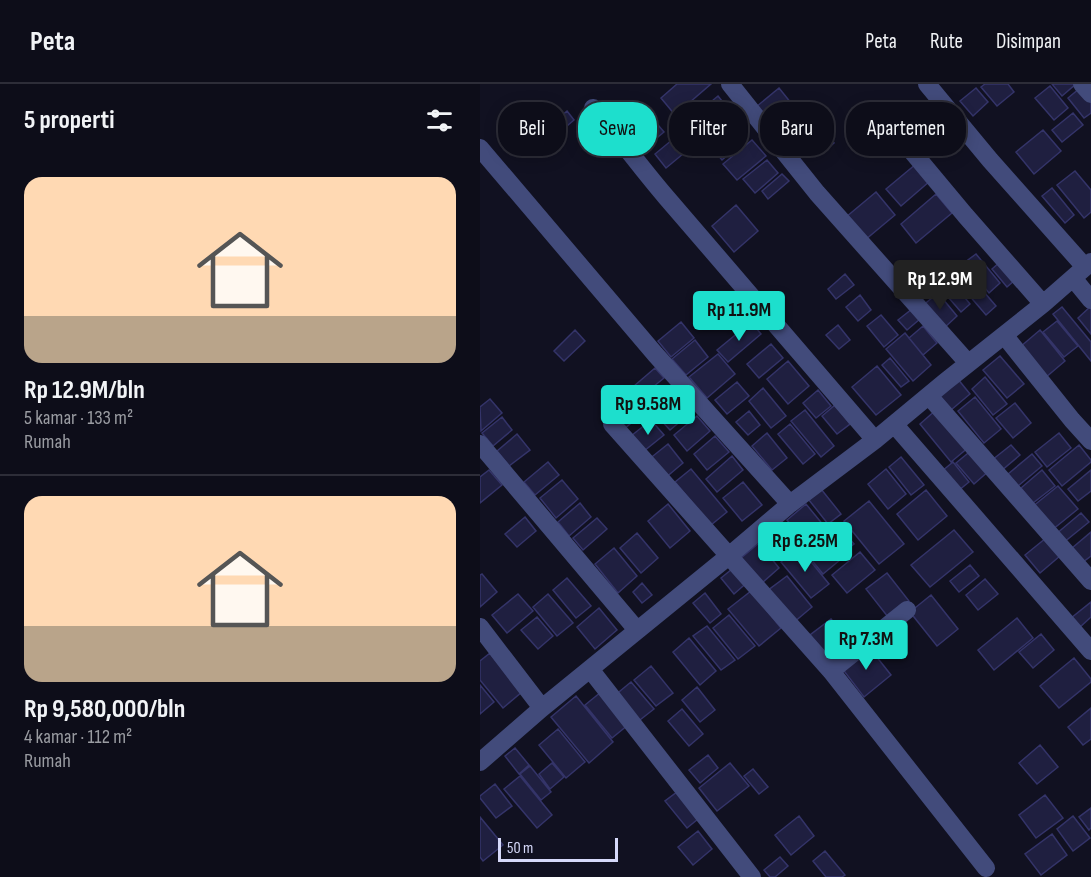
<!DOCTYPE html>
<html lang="id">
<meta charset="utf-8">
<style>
:root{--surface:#0d0d19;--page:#1b1b26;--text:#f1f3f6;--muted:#9a9ca2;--line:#2d2d38;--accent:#1ddfcd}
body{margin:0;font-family:"Sofia Sans Condensed",sans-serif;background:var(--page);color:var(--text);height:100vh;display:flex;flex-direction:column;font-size:22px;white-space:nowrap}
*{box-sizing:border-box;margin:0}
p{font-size:20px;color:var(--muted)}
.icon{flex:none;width:33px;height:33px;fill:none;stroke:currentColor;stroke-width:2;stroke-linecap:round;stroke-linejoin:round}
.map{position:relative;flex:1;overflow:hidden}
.side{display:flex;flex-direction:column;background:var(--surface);width:480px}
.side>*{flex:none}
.top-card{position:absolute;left:18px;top:18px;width:502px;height:54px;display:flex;gap:12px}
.scale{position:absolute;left:18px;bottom:15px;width:120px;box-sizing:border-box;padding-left:6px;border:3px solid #d6d9fa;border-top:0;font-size:16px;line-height:21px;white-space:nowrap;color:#d6d9fa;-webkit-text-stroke:4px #111121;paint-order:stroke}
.price{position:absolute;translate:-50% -51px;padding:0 14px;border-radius:6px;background:var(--accent);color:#111;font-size:20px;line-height:39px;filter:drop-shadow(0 2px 3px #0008)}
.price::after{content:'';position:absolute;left:50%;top:36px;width:18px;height:14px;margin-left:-9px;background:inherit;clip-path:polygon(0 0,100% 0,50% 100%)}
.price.on{background:#222;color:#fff}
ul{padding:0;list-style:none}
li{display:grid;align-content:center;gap:12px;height:318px;padding:0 24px}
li+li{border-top:2px solid var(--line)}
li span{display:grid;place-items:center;height:186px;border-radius:18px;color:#555}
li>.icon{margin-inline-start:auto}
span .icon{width:108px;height:108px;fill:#fffc;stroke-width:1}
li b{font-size:26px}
h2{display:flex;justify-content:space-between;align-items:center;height:72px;padding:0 24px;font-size:26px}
.tag{padding:0 21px;border-radius:24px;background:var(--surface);box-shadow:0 3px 15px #0003,0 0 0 2px var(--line);font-size:21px;line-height:54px}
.tag.on{background:var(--accent);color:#111}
header{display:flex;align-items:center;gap:36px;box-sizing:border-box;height:84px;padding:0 30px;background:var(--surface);border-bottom:2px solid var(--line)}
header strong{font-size:28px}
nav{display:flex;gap:33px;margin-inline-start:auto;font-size:21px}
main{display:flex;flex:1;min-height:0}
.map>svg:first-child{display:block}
.building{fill:#1f1f40;stroke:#343469;stroke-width:1.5}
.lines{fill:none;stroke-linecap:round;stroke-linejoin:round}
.minor{stroke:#424b7b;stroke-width:18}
</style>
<header>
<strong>Peta</strong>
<nav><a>Peta</a><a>Rute</a><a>Disimpan</a></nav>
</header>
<main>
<section class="side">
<h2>5 properti<svg class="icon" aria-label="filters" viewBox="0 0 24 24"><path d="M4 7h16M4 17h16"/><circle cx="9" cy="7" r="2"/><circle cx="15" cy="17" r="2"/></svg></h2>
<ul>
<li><span style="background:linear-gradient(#ffd9b3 75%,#b9a48a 0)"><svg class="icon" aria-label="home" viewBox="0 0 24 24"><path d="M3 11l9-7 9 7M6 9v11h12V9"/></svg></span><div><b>Rp 12.9M/bln</b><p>5 kamar · 133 m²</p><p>Rumah</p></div></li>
<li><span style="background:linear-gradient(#ffd9b3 70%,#b9a48a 0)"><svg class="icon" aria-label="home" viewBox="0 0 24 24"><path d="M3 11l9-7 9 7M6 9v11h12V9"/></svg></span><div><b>Rp 9,580,000/bln</b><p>4 kamar · 112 m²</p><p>Rumah</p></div></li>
</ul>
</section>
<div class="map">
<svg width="611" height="793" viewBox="0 0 611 793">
<rect width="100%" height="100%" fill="#111121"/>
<path class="building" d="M197,0H231L195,31L181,14Z
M505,0H528L534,8L517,22L501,3Z
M572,0H596L582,12Z
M570,2L588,24L574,36L555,14Z
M299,4L315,24L292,43L276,23Z
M496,4L508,18L493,32L480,17Z
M600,4L611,17V29L604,34L588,14Z
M238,12L254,32L224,57L208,37Z
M87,27L94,36L74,53L66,45Z
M593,29L603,41L582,58L572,46Z
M172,34L184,48L161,67L150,53Z
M340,42L354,59L344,68L330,51Z
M563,46L581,67L554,90L536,68Z
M242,47L256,64L242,76L228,59Z
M198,51L209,65L186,84L175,70Z
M272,56L286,72L257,96L243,80Z
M287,76L298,89L275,109L263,95Z
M436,80L450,97L421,122L406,105Z
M595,87L611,106V128L604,134L577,101Z
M302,90L309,97L288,115L282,107Z
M572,104L594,131L585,139L562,112Z
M396,108L415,131L385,156L366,133Z
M456,110L472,129L436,159L421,140Z
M256,121L278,147L254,168L232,142Z
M496,170L520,199L509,209L484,179Z
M520,178L535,196L527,203L512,185Z
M439,180L451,195L434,209L421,194Z
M365,190L374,201L356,215L348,205Z
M472,198L490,220L481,228L462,206Z
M498,201L516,222L506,231L488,210Z
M458,209L477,232L462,246L442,222Z
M380,211L391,226L378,237L366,223Z
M611,222V250L598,234Z
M582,223L611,258V277L573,230Z
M432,225L440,235L427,246L418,236Z
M401,231L418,251L404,263L387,242Z
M577,237L598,262L584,273L563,248Z
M201,238L214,254L191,273L178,257Z
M271,238L281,250L248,278L237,266Z
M358,241L370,256L359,265L346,251Z
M443,242L457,259L443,271L429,254Z
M95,246L105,257L84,277L74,267Z
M560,246L585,277L565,294L540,263Z
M425,249L451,281L433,297L406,265Z
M215,256L228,273L206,291L192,275Z
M291,260L303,274L279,294L267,280Z
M238,270L255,290L227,314L209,293Z
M520,272L544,300L527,314L503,286Z
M410,274L429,297L421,303L402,281Z
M308,277L329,302L308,320L287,295Z
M397,282L421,311L396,331L372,303Z
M175,284L184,294L162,312L154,302Z
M505,293L527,320L513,331L492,305Z
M477,294L490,310L471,326L458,310Z
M257,298L269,312L247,330L235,316Z
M283,304L306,332L291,344L269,317Z
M338,306L351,322L336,334L323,319Z
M495,313L521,345L504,359L478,327Z
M10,315L22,329L1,347L0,323Z
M156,315L166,327L144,345L134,334Z
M203,315L213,327L190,346L179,334Z
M535,319L551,339L533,354L516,334Z
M355,321L370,340L357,350L342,332Z
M457,325L489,363L471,378L440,340Z
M325,326L354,362L341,373L311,337Z
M269,327L280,341L268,351L256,338Z
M217,332L230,347L207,367L194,351Z
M22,333L32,346L13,362L2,349Z
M171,336L184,351L164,367L151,352Z
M310,340L335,370L323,380L298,350Z
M287,349L307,374L292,386L272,362Z
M579,349L591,364L567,383L555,368Z
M37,350L50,366L29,382L17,367Z
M235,352L249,368L227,386L214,370Z
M188,360L203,379L184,395L168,376Z
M531,361L540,371L521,387L512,376Z
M599,361L611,376V378L582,402L569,386Z
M493,365L510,386L494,400L476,379Z
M552,370L562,382L538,402L528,390Z
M252,372L263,386L237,408L226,395Z
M421,373L444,401L431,411L409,383Z
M68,378L79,391L55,411L44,398Z
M473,378L489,398L478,407L462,387Z
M211,385L247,428L231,441L195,398Z
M406,385L426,410L408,425L388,400Z
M9,386L22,401L0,419V393Z
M562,386L575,402L553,419L541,404Z
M611,386V407L598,417L588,405Z
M82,396L98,415L76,434L60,414Z
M263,398L282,421L262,437L243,414Z
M578,402L598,425L572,446L552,423Z
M341,405L361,430L348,440L329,416Z
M446,406L467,432L438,456L417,430Z
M389,417L424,460L399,480L364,437Z
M100,419L111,433L89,452L78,438Z
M188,420L210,447L190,464L168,437Z
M326,420L344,442L325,458L307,436Z
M601,429L609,438L583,459L576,450Z
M45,433L56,447L37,463L25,450Z
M117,434L127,445L103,466L93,454Z
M357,440L374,460L363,469L346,449Z
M474,446L493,468L450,503L431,481Z
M611,448V472L603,478L592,464Z
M157,449L178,474L161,489L140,464Z
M339,450L360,476L343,490L321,463Z
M566,454L580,472L560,489L545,471Z
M279,459L299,484L282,499L261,474Z
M319,463L349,500L331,514L301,478Z
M134,464L157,492L138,509L115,480Z
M380,468L395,486L367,509L352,491Z
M257,481L270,496L254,510L241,494Z
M490,481L499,492L479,508L470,497Z
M407,489L429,517L408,533L386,505Z
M2,490L17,508L0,523V491Z
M307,492L332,523L313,539L287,507Z
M87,494L111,522L96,534L73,506Z
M505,495L518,510L498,526L486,511Z
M162,499L172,511L162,519L153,508Z
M271,507L301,544L279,562L248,525Z
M225,509L241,530L230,539L213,519Z
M38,510L53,527L27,549L12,531Z
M68,510L93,539L77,552L53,523Z
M451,511L478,545L457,562L430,528Z
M611,518V533L599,544L591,534Z
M119,524L137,546L115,565L97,543Z
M249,531L275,562L258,575L233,544Z
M57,533L73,552L58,565L41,546Z
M537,534L553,554L514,586L498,566Z
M351,535L371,559L350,576L330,551Z
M227,542L255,576L241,586L213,552Z
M561,550L574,566L553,584L539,568Z
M209,554L236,587L220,601L193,568Z
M388,562L411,591L384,613L361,583Z
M10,569L42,608L23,624L0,596V577Z
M594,574L611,595V598L579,624L560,602Z
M171,582L193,609L176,622L154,596Z
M151,598L174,625L156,639L134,612Z
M0,601L14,618L0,630Z
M217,603L235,626L220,638L202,616Z
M121,608L148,641L132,654L105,621Z
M96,612L133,658L109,679L71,633Z
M611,624V655L603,661L588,643Z
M202,625L223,650L209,662L188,637Z
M78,645L105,678L86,694L59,661Z
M560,661L578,683L557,700L539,679Z
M35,664L49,681L39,690L25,672Z
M228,671L238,684L220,699L209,686Z
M72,679L84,693L70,705L59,690Z
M250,679L269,702L237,727L219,704Z
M50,682L71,708L61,716L40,690Z
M273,685L288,703L279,710L264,692Z
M40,692L72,731L57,744L24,705Z
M15,700L32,722L16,734L0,714V712Z
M201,705L223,731L207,744L185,717Z
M565,711L583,734L556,754L539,731Z
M611,724V744L609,746L599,733Z
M319,732L334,752L311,771L295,751Z
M593,732L610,754L593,767L577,745Z
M0,733L23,761L3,777L0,773Z
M218,747L232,765L213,781L198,763Z
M572,750L587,771L561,791L545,770Z
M345,767L365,791L362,793H346L333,777Z
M300,773L308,782L295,793H290L284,786Z"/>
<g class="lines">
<path class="minor" d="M250,0L337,109L488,279
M447,0L510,76L605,183
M602,0L611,10
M113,24C139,53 161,84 186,113C255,194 325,275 395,356
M420,53L485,131L563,220
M0,64L175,270L310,420
M593,194L611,216
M524,251L592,336L611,357
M449,312L611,497
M132,340L351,587L506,784
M414,340L611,567
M0,360L157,546
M0,543L62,624
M110,585L272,793
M351,587L427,526
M0,678L62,624L250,471L310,420L395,356L465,298L563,220L611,178"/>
</g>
</svg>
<div class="scale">50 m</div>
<b class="price on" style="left:460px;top:227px">Rp 12.9M</b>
<b class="price" style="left:259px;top:258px">Rp 11.9M</b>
<b class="price" style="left:168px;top:352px">Rp 9.58M</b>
<b class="price" style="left:325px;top:489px">Rp 6.25M</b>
<b class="price" style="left:386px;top:587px">Rp 7.3M</b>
<div class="top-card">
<a class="tag">Beli</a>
<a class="tag on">Sewa</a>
<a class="tag">Filter</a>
<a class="tag">Baru</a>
<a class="tag">Apartemen</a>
</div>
</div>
</main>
